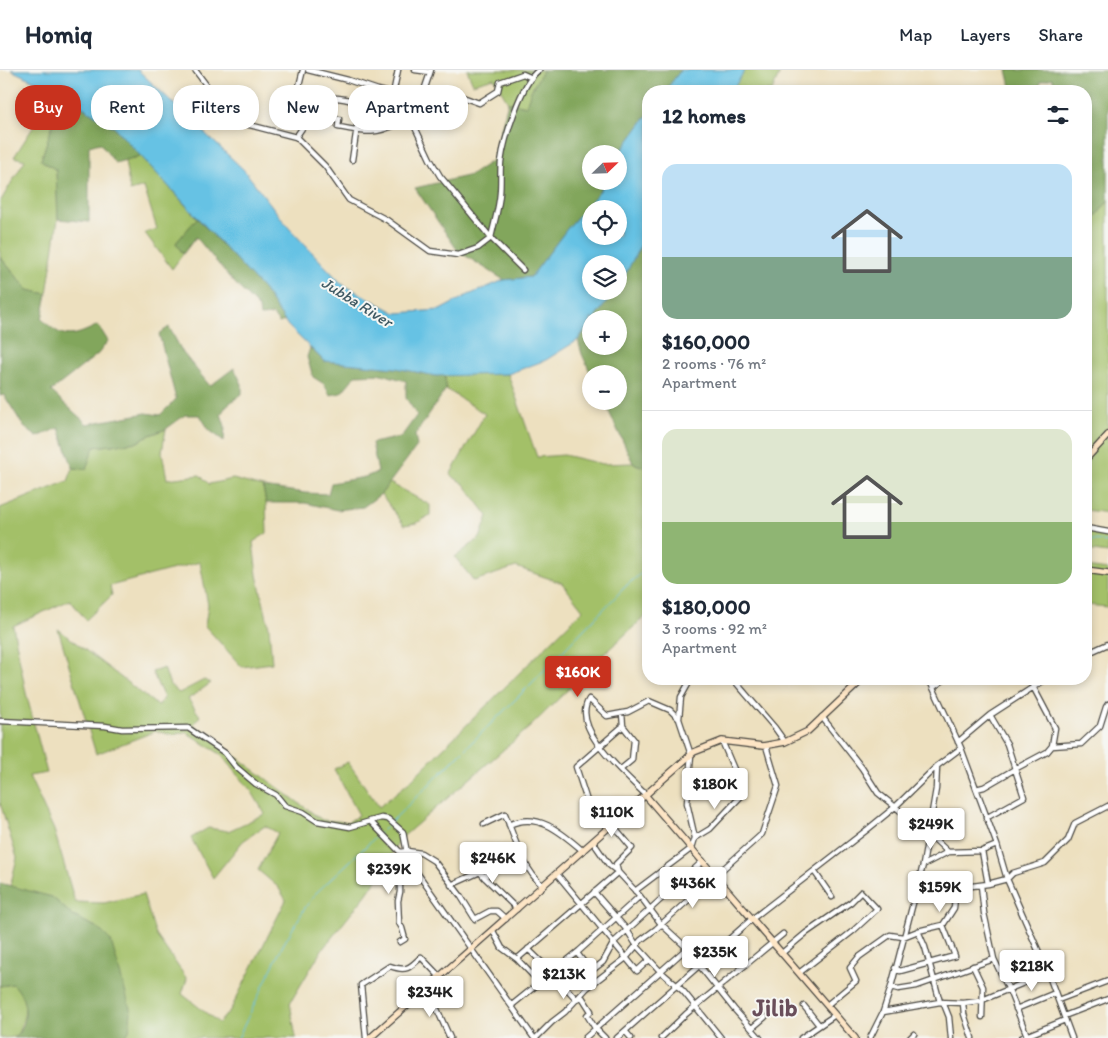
<!DOCTYPE html>
<meta charset="utf-8">
<style>
:root{--surface:#fff;--page:#f2f2f3;--text:#1f2937;--muted:#747a83;--line:#e0e1e3;--accent:#c8321e}
body{margin:0;font-family:Itim,sans-serif;background:var(--page);color:var(--text);height:100vh;display:flex;flex-direction:column;font-size:19px;white-space:nowrap}
*{box-sizing:border-box;margin:0}
p{font-size:16px;color:var(--muted)}
.icon{flex:none;width:28px;height:28px;fill:none;stroke:currentColor;stroke-width:2;stroke-linecap:round;stroke-linejoin:round}
.map{position:relative;flex:1;overflow:hidden}
.drawer{position:absolute;left:642px;top:15px;width:450px;height:600px;display:flex;flex-direction:column;background:var(--surface);border-radius:20px;box-shadow:0 2px 8px #0003}
.drawer>*{flex:none}
.guide{position:absolute;left:15px;top:15px;width:475px;height:45px;display:flex;gap:10px}
.needle{width:32px;rotate:67deg}
.tools{position:absolute;left:582px;top:75px;display:grid;gap:10px}
.tools a{display:grid;place-items:center;width:45px;height:45px;border-radius:50%;background:var(--surface);box-shadow:0 2px 8px #0003;font-size:25px}
.price{position:absolute;translate:-50% -42px;padding:0 11px;border-radius:5px;background:#fff;color:#222;font-size:16px;line-height:32px;filter:drop-shadow(0 1px 2px #0008)}
.price::after{content:'';position:absolute;left:50%;top:30px;width:15px;height:11px;margin-left:-8px;background:inherit;clip-path:polygon(0 0,100% 0,50% 100%)}
.price.on{background:var(--accent);color:#fff}
ul{padding:0;list-style:none}
li{display:grid;align-content:center;gap:10px;height:265px;padding:0 20px}
li+li{border-top:1px solid var(--line)}
li span{display:grid;place-items:center;height:155px;border-radius:15px;color:#555}
li>.icon{margin-inline-start:auto}
span .icon{width:90px;height:90px;fill:#fffc;stroke-width:1}
li b{font-size:21px}
h2{display:flex;justify-content:space-between;align-items:center;height:60px;padding:0 20px;font-size:21px}
.chip{padding:0 18px;border-radius:20px;background:var(--surface);box-shadow:0 2px 8px #0003;font-size:18px;line-height:45px}
.chip.on{background:var(--accent);color:#fff}
header{display:flex;align-items:center;gap:30px;box-sizing:border-box;height:70px;padding:0 25px;background:var(--surface);border-bottom:1px solid var(--line)}
header strong{font-size:24px}
nav{display:flex;gap:28px;margin-inline-start:auto;font-size:18px}
.map>svg:first-child{display:block}
.green{fill:#a3c067;stroke:#677649}
.forest{fill:#82a65c;stroke:#566844}
.water{fill:#66c2e4;stroke:#487688;fill-rule:evenodd}
.lines{fill:none;stroke-linecap:round;stroke-linejoin:round}
.stream{stroke:#66c2e4;stroke-width:1}
.street-casing{stroke:#484641;stroke-width:7}
.secondary-casing{stroke:#484641;stroke-width:8}
.street{stroke:#fff;stroke-width:4.5}
.secondary{stroke:#fde5c5;stroke-width:5.5}
.labels{text-anchor:middle;dominant-baseline:central;stroke-width:4;stroke-linejoin:round;paint-order:stroke}
.water-label{font-size:16px;font-style:italic;fill:#3d5862;stroke:#f6f6f2}
.town-label{font-size:25px;font-weight:bold;fill:#694e5a;stroke:#f6f6f2}
</style>
<header>
<strong>Homiq</strong>
<nav><a>Map</a><a>Layers</a><a>Share</a></nav>
</header>
<div class="map">
<svg width="1108" height="968" viewBox="0 0 1108 968">
<rect width="100%" height="100%" fill="#f6f6f2"/>
<filter id="ink" filterUnits="userSpaceOnUse"><feTurbulence type="fractalNoise" baseFrequency=".02" numOctaves="2"/><feDisplacementMap in="SourceGraphic" scale="10" xChannelSelector="R" yChannelSelector="G"/><feConvolveMatrix kernelMatrix="1 2 1 2 8 2 1 2 1" color-interpolation-filters="sRGB"/></filter>
<filter id="wash" filterUnits="userSpaceOnUse"><feTurbulence type="fractalNoise" baseFrequency=".0096" numOctaves="4" result="noise"/><feDisplacementMap in="SourceGraphic" scale="20" xChannelSelector="R" yChannelSelector="G"/><feGaussianBlur stdDeviation="1.12" result="paint"/><feColorMatrix in="noise" values="0 0 0 0 0 0 0 0 0 0 0 0 0 0 0 0 0 1.4 0 .05"/><feComposite in="paint" operator="in"/></filter>
<g filter="url(#wash)">
<rect width="100%" height="100%" fill="#ede0bf"/>
<path class="green" d="M467,0H543L531,21L526,36L508,32L494,8L473,14Z
M745,0H781L772,21H732Z
M41,45L53,53L41,90L56,100L58,149L47,224L28,220L0,187V132L25,90L14,87Z
M141,86L197,148L176,173L183,184L172,199L145,163L157,159L144,117L130,121L125,91Z
M1108,131V443L1086,440V165L1097,145Z
M508,304L537,387L564,385L602,394L633,393L649,399V543L607,581L531,656L399,770L385,797L366,825L321,881L290,933L296,968H124L129,961L98,858L73,846L52,827L10,817L17,788L0,733V438L68,411L73,398L86,399L93,377L138,372L145,367L166,359L162,382L167,409L200,405L209,414L233,409L263,417L266,433L267,463L253,472L257,505L269,557L272,593L242,597L205,556L208,535L200,492L110,516L112,525L86,550L70,530L13,556L26,623L47,703L29,706L54,760L75,832L104,833L143,824L156,865L187,909L182,924L219,953L231,939L286,830L278,817L258,800L278,763L265,756L243,771L213,808L191,768L208,758L228,761L265,744L252,722L222,685L186,662L172,665L156,661L96,684L58,559L158,636L164,628L152,602L164,598L170,615L179,623L204,610L211,613L188,629L200,646L193,655L322,750L348,752L359,745L334,699L348,692L379,737L408,713L583,540L562,513L516,497L474,511L455,487L480,468L488,446L464,414L450,405L485,344L446,319L445,305Z
M390,413L430,435V445L417,453L404,455L381,424Z
M1086,461L1108,464V483L1086,480Z
M1086,497L1108,500V537L1086,535Z
M13,914C25,925 28,940 21,955C20,958 18,964 16,966C13,968 5,968 0,968V916Z"/>
<path class="forest" d="M543,0H681L665,21H649V43L619,84H591V111H605L599,122L567,159L531,207L504,210L458,181L415,118L471,105L493,90L508,32L526,36L531,21Z
M1007,0H1108V131L1097,145L1086,165V21H1054L1056,17L1052,8L1042,11L1036,21H1012Z
M79,35L114,57L141,86L115,93L100,73L89,76V152L58,149L56,100L41,90L53,53L62,38L75,45Z
M197,148L264,220L285,251L279,253L273,245L260,246L259,238L230,208L196,167L183,184L176,173Z
M649,165V399L633,393L604,331H619V304H591L582,284L578,270L591,252V276H619V249H594L615,221H619V217L639,178Z
M0,187L28,220L47,224L42,249C63,270 72,268 98,255L108,271L98,284L51,321L87,354L146,343L160,345L176,329L159,264L169,257L183,283L210,316L234,298L242,314V324L227,335L221,344L225,356L224,371L209,360L200,345H185L166,359L145,367L138,372L94,377L86,399L73,398L59,358L37,367L24,357L4,325L0,326Z
M310,278L324,291L396,298L436,306L445,305L446,319L415,365L417,376L381,424L363,437L337,440L305,433H266L263,417L305,423L328,424L331,413L365,407L378,402L372,373L401,367L417,345L406,328V311L382,304L356,305L341,323L330,325L324,314L313,307L307,287Z
M0,813L52,827L73,846L98,858L111,871L131,942L129,961L124,968H14C30,954 28,928 13,914L0,916Z"/>
<path class="water" d="M11,0H138L244,100L289,158L342,214L396,243L440,240L466,226L504,210L531,207L567,159L599,122L605,111H619V84L649,43V165L639,178L619,217V194H591V221H615L594,249H591V252L578,270L546,290L508,304L436,306L396,298L324,291L288,256L264,220L114,57L62,24ZM591,139H619V166H591Z
M681,0H745L732,21H665Z"/>
<g class="lines">
<path class="stream" d="M1086,469L1108,472
M383,760L524,621L627,515L649,497
M238,968L283,875L305,838L315,824L380,763"/>
</g>
</g>
<g filter="url(#ink)">
<g class="lines">
<defs>
<path id="street" d="M195,0L207,16L220,38L234,51L296,67L325,96L349,130L387,150L430,181L458,185L478,178L491,168C494,153 499,138 500,123C501,112 500,102 501,92C504,70 521,12 539,0
M303,0L299,16L302,29C317,28 334,26 349,30C356,32 362,39 368,43C383,52 396,54 413,53
M308,0L348,10L378,20L434,35L444,33L460,26L479,33L498,21L500,12L523,4L532,8
M415,0L430,2
M431,0L413,53L430,89L440,106L491,168L523,200
M393,24L398,0
M307,51L321,48L339,49L338,57C363,61 372,66 397,54
M296,67L307,51L302,29
M352,90L360,37
M1086,458L1108,462
M1086,584L1108,574
M733,609L775,658L785,672
M929,609L961,678L997,775L1007,809L1048,903L1072,968
M1029,609L1055,658L1052,676
M934,617L945,609
M822,647L862,698L878,723L929,764L948,782L982,781L988,814
M0,651L105,656L122,659L188,658L225,683L236,697L256,714L276,725L285,736L303,742L317,751L350,757L381,748L388,749L403,762L408,788L411,794L534,968
M958,672L990,645L1046,609
M621,699L632,690L634,670L623,656
M976,719L984,717L1015,699L1007,674L990,645
M646,725C626,705 570,659 589,629L607,646L628,642L649,631L670,640L679,649
M986,748L1024,727L1015,699L1047,682L1052,676L1081,674L1100,656L1106,637L1108,634
M370,751L400,782L407,781L421,783L434,791L460,825L475,849L490,841H497L506,849
M484,754L505,744C515,769 523,799 543,816
M509,755C538,741 562,763 583,781
M695,768L710,759L744,723L722,671
M982,781L997,775
M923,795L948,782
M814,801L832,827
M557,804L637,901L649,890
M485,808L517,839
M917,814L922,816L956,818L988,814L1007,809L1013,803L1045,793L1068,770L1075,753L1108,736
M451,815L480,802L485,808L487,803L508,794L503,782L519,779
M981,815L984,843L994,889L1009,920L1028,968
M635,821L692,778L695,768L687,733L691,685L679,649L681,627L691,609
M594,822L627,860L637,876L660,901L683,921L721,968
M493,861L502,878L517,889L540,913
M918,861L943,855L954,838L956,818
M400,872L405,869L402,858L399,853L398,831L400,822V813L411,794
M725,873L746,895
M528,879L553,903L576,929L582,927L591,941L587,945L595,958L605,968
M577,883L586,895
M782,883L806,863L851,832L861,822L877,839L853,861L799,903
M517,889L618,802L616,794L632,778L612,754L587,731L576,697L623,656L622,643
M699,895L734,939L760,968
M973,896L983,917L982,947
M895,898L900,901L955,886L943,855
M589,904L583,896L586,895L594,899L603,892L614,872L703,791
M891,917L898,919L917,916L994,889
M425,920L437,939L450,968
M1058,930L1108,911
M943,932L949,947L951,968
M963,933L964,944L972,968
M512,935L579,881L640,826
M827,935L856,911L850,898L859,887L890,865L903,867L918,861L925,877L940,932
M804,936L819,955
M1016,939L1055,923
M883,942L940,932L963,933L980,931L1048,903
M1064,946L1108,929
M752,958L765,947
M625,961L631,968
M366,968L361,915L390,896C406,902 410,898 421,887L440,907
M536,968L552,952L565,942L587,918L626,888L641,870L656,859L762,764L778,716L766,676
M585,968L687,878L661,854L640,826L618,802L609,795L593,772
M617,968L752,849L868,759L895,737L937,696L961,678
M661,968L686,944L783,864
M801,968L835,945
M870,968L883,942L891,917L923,795L936,719L937,696
M910,968L914,964
M1021,968L1065,950"/>
<path id="secondary" d="M1086,389L1108,365
M1086,500L1108,503
M646,726L855,968
M370,968L694,682L722,671L763,676L785,672L808,661L863,609"/>
</defs>
<use href="#street" class="street-casing"/>
<use href="#secondary" class="secondary-casing"/>
<use href="#street" class="street"/>
<use href="#secondary" class="secondary"/>
</g>
</g>
<g class="labels">
<g class="water-label">
<text transform="translate(357 232) rotate(32)">Jubba River</text>
</g>
<g class="town-label">
<text x="775" y="937">Jilib</text>
</g>
</g>
</svg>
<div class="tools">
<a><svg class="needle" viewBox="-14 -14 28 28"><path d="M0-13l5 13h-10z" fill="#e53935"/><path d="M0 13l5-13h-10z" fill="#747a83"/></svg></a>
<a><svg class="icon" aria-label="locate" viewBox="0 0 24 24"><circle cx="12" cy="12" r="6"/><path d="M12 2v4M12 18v4M2 12h4M18 12h4"/></svg></a>
<a><svg class="icon" aria-label="layers" viewBox="0 0 24 24"><path d="M12 4l9 5-9 5-9-5zM3 14l9 5 9-5"/></svg></a>
<a>+</a>
<a>−</a>
</div>
<b class="price on" style="left:578px;top:628px">$160K</b>
<b class="price" style="left:715px;top:740px">$180K</b>
<b class="price" style="left:612px;top:768px">$110K</b>
<b class="price" style="left:931px;top:780px">$249K</b>
<b class="price" style="left:493px;top:814px">$246K</b>
<b class="price" style="left:389px;top:825px">$239K</b>
<b class="price" style="left:693px;top:839px">$436K</b>
<b class="price" style="left:940px;top:843px">$159K</b>
<b class="price" style="left:715px;top:908px">$235K</b>
<b class="price" style="left:1032px;top:922px">$218K</b>
<b class="price" style="left:564px;top:930px">$213K</b>
<b class="price" style="left:430px;top:948px">$234K</b>
<div class="guide">
<a class="chip on">Buy</a>
<a class="chip">Rent</a>
<a class="chip">Filters</a>
<a class="chip">New</a>
<a class="chip">Apartment</a>
</div>
<section class="drawer">
<h2>12 homes<svg class="icon" aria-label="filters" viewBox="0 0 24 24"><path d="M4 7h16M4 17h16"/><circle cx="9" cy="7" r="2"/><circle cx="15" cy="17" r="2"/></svg></h2>
<ul>
<li><span style="background:linear-gradient(#bfe0f5 60%,#7fa58c 0)"><svg class="icon" aria-label="home" viewBox="0 0 24 24"><path d="M3 11l9-7 9 7M6 9v11h12V9"/></svg></span><div><b>$160,000</b><p>2 rooms · 76 m²</p><p>Apartment</p></div></li>
<li><span style="background:linear-gradient(#dfe7d0 60%,#8fb573 0)"><svg class="icon" aria-label="home" viewBox="0 0 24 24"><path d="M3 11l9-7 9 7M6 9v11h12V9"/></svg></span><div><b>$180,000</b><p>3 rooms · 92 m²</p><p>Apartment</p></div></li>
</ul>
</section>
</div>
